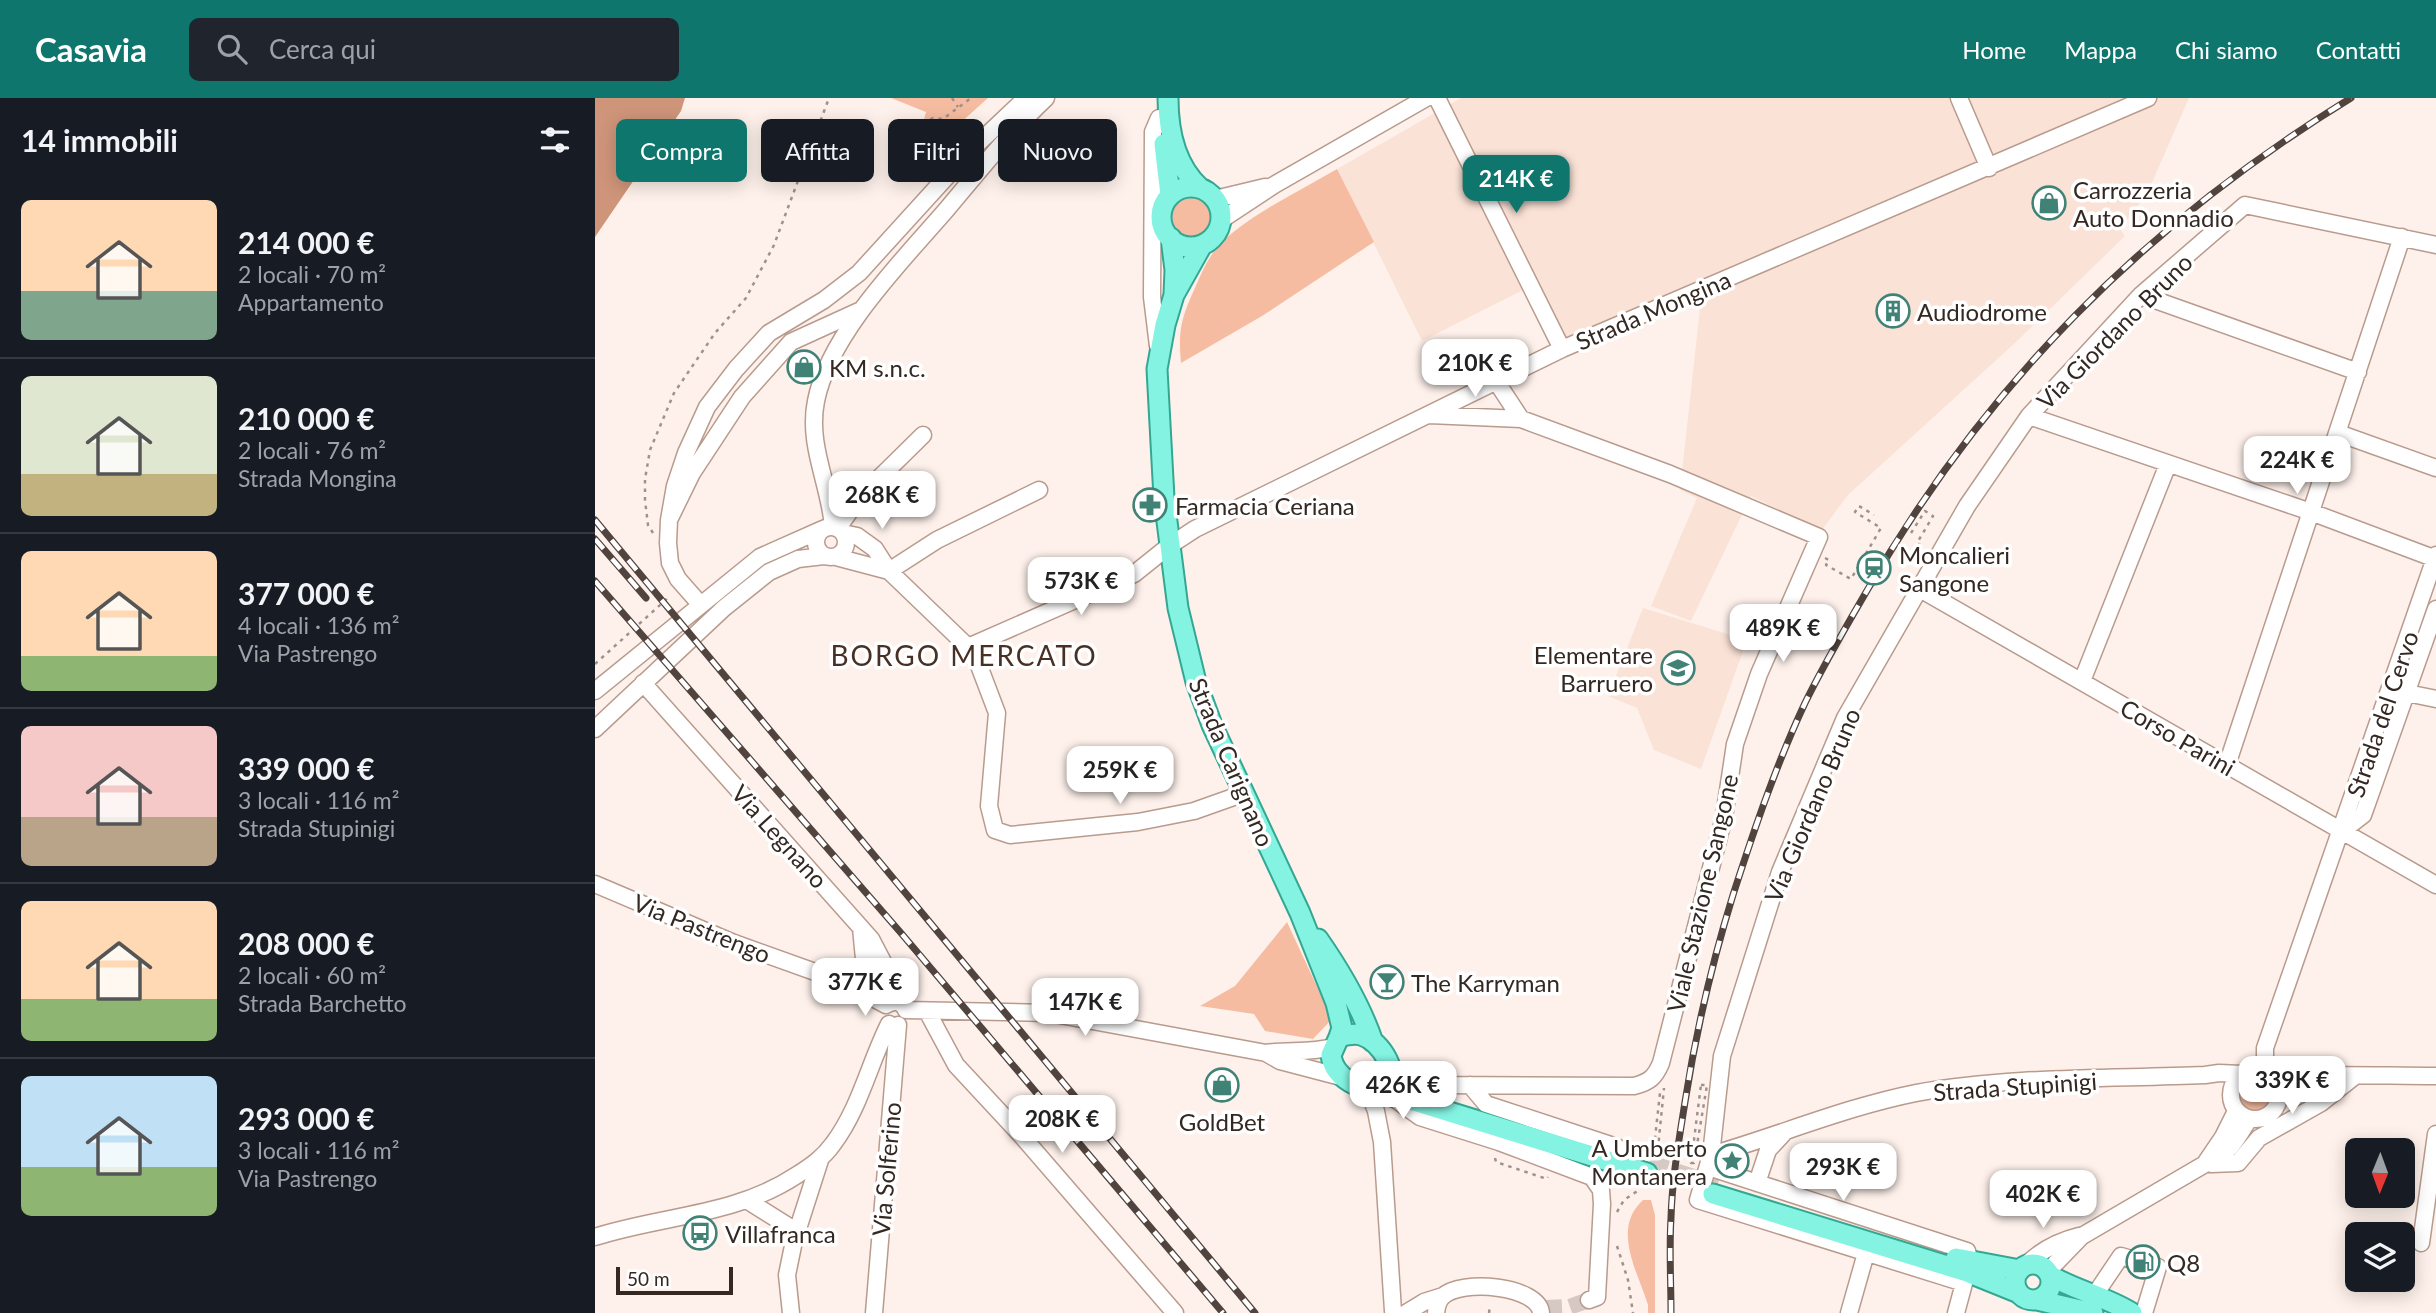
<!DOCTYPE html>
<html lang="it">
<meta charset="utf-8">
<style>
:root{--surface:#171b24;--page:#20242c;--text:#f1f3f6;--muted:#9ea1a6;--line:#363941;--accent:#0f766e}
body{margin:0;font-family:Lato,sans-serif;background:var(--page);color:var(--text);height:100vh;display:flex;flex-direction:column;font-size:26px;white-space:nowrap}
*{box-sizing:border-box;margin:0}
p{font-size:23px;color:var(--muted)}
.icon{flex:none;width:38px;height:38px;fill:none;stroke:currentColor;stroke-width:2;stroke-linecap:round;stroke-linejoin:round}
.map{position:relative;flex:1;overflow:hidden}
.details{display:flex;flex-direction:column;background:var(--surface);width:595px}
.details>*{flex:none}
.guide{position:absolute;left:21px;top:21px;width:665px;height:63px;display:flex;gap:14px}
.needle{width:46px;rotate:181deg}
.buttons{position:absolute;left:1750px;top:1040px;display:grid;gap:14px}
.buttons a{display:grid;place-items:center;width:70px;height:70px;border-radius:10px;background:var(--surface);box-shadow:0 4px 18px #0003;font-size:35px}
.scale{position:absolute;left:21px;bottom:18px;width:117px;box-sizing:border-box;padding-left:7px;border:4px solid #342822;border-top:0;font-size:19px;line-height:24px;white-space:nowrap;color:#342822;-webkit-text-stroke:5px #fff;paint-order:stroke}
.price{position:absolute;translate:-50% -60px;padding:0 16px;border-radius:14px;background:#fff;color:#222;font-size:23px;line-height:46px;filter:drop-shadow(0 2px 4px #0008)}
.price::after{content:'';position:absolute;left:50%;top:42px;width:21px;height:16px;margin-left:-10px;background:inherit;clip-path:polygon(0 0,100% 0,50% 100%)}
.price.current{background:var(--accent);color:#fff}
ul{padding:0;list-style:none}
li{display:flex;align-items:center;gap:21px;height:175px;padding:0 21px}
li+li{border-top:2px solid var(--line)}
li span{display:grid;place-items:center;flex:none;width:196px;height:140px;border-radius:10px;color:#555}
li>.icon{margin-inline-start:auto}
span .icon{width:84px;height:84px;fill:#fffc;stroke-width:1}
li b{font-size:30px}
h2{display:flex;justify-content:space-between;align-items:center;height:84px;padding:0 21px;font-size:30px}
.pill{padding:0 24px;border-radius:10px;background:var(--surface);box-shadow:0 4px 18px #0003;font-size:24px;line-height:63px}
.pill.current{background:var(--accent);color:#fff}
header{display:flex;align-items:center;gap:42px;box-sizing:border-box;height:98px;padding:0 35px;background:var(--accent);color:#fff}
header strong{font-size:33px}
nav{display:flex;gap:38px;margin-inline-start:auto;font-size:24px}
.search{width:490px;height:63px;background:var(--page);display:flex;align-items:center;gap:18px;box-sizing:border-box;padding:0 24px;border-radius:10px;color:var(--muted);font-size:26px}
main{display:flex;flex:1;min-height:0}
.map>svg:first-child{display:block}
.built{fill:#fae2d6}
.green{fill:#f6bca1}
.water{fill:#cf957a}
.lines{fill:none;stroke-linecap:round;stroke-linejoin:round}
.minor-tunnel{stroke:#d6c9c3;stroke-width:16;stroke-dasharray:16 8;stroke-linecap:butt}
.major-tunnel{stroke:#d6c9c3;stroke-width:19;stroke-dasharray:19 10;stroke-linecap:butt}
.minor-casing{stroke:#b99b8d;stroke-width:19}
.major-casing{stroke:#34a792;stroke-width:23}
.path{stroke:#9f928c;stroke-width:2.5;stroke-dasharray:3.5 5;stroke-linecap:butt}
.minor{stroke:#fff;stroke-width:16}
.major{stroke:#85f3e2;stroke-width:19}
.rail-casing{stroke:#51443e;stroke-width:7}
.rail{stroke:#fff;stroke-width:4.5;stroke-dasharray:13;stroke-linecap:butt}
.labels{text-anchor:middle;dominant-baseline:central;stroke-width:7;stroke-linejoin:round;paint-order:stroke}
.poi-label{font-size:24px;fill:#342822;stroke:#fff;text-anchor:start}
.street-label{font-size:24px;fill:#342822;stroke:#fff}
.quarter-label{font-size:28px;letter-spacing:2px;fill:#493024;stroke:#fff}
</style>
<header>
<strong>Casavia</strong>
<div class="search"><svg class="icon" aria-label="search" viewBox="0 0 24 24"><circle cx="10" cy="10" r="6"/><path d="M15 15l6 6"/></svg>Cerca qui</div>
<nav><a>Home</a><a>Mappa</a><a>Chi siamo</a><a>Contatti</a></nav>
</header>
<main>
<section class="details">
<h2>14 immobili<svg class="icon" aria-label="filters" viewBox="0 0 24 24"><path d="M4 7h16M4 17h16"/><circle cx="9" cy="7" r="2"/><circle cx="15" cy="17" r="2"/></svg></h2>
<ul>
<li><span style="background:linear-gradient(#ffd9b3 65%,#7fa58c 0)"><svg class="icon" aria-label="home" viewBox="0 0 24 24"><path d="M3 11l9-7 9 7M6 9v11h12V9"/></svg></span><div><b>214 000 €</b><p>2 locali · 70 m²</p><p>Appartamento</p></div></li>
<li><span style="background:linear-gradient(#dfe7d0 70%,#c2b280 0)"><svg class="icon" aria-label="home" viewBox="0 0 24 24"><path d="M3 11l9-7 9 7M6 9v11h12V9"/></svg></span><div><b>210 000 €</b><p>2 locali · 76 m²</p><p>Strada Mongina</p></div></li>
<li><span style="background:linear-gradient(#ffd9b3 75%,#8fb573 0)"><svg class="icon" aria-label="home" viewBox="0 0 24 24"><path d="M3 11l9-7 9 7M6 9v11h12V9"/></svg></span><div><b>377 000 €</b><p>4 locali · 136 m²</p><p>Via Pastrengo</p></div></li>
<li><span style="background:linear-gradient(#f6c9c9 65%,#b9a48a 0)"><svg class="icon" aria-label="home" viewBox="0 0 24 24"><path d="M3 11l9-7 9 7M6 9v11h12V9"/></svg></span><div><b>339 000 €</b><p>3 locali · 116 m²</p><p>Strada Stupinigi</p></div></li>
<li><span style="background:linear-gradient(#ffd9b3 70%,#8fb573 0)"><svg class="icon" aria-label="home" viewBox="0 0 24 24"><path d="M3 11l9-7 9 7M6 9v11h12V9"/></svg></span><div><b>208 000 €</b><p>2 locali · 60 m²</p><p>Strada Barchetto</p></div></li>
<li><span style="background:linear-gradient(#bfe0f5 65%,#8fb573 0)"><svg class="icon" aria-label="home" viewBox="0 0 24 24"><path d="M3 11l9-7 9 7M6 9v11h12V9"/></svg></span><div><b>293 000 €</b><p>3 locali · 116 m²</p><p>Via Pastrengo</p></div></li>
</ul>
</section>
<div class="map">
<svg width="1841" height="1215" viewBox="0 0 1841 1215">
<rect width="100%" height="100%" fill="#fef1eb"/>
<path class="built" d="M866,0H1594L1552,96L1525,131L1530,138L1420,245L1253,397L1226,433L1156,398L1096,523L1056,508L1102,400L1085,392L1106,201L966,259L930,191L827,243L742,71Z
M1048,510L1152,542L1106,671L1059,652L1042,610L1013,598Z"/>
<path class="green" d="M296,0H393L334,53L325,46L332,27L328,25L331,14Z
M742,71L779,144L667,218L586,265C583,233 586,221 599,192C607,174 614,156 629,142C661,113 705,93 742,71Z
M577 119a19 19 0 1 1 38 0a19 19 0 1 1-38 0Z
M692,824L737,921L718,941L670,933L659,916L605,908L640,888Z
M1642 998a18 18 0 1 1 36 0a18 18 0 1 1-36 0Z
M1048,1102H1056L1060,1117V1215H1053V1207C1043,1174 1016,1131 1048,1102Z"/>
<path class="water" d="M0,0H90L86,13L0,139Z"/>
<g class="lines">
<path class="minor-tunnel" d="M951,1210L974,1209L994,1202"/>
<path class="major-tunnel" d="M1054,1066L1122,1088"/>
<defs>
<path id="minor" d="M842,0L967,251
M1364,0L1394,70
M620,101L670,89
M626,122L679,87L831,0
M1546,197L1763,274
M563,248L557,199L558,34L564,20
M834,317L926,321
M1434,318L1716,414L1841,461
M1743,335L1841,370
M74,422L80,388L91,355L112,309L141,271L174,235L229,202L264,175L375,53L431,0
M221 444a15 15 0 1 1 30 0a15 15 0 1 1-30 0Z
M238,429C235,387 212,347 221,303C234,236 308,162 352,111C384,73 415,34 451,0
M243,430L264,400L328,337
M248,435L262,438L280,451L294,473L373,549L383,565L402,615L394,708L400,732L415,737L543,724L599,713L647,696
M241,459L294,473
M294,473L342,442L444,392
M1325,491L1841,787
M105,506L83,481L75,465L73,445L74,422L97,375L147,299L196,244L264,213
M373,549L539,476L574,448L600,431L967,251L1553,0
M1487,583L1573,366
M48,585L276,841L288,864L293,906
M0,593L165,459L228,431
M1802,593L1841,601
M0,631L129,510L174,474L203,461L229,458
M1632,667L1807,139
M1746,734L1768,717L1841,511
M0,786L139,845L248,884L291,907C299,902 307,903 311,912L454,915L671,955L685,963L746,979
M248,884L262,879L270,871L266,830
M332,913L361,967L426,1037L580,1215
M671,955C694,952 716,955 738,949
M797,970L833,984L847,987L1039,988C1055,984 1060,979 1066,965L1129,719L1140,646L1164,576L1224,439L1075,376L926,321L901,283
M1636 997a24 24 0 1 1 48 0a24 24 0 1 1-48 0Z
M1670,975V950L1841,457
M1677,980C1731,975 1786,978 1841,978
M875,987L891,1006L1022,1049
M774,994L781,1013L787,1044L798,1213
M1684,995L1734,983
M797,999L825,1019L904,1044L997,1079L1006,1092L1007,1106L1002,1199L994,1202
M1116,1057C1185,1037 1251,1009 1321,995C1414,978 1516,981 1610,977L1624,975L1647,976
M1611,1064L1628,1039L1641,1013
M1616,1066L1643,1065L1664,1040L1726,1005L1760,978
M1113,1069L1372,1153L1375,1163L1361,1215
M1162,1085L1173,1052L1188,1036
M153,1103L201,1133
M0,1139C69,1117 140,1118 202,1077C216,1068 228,1060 238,1046C265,1010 274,966 294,926
M1826,1145L1841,1036
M1431,1167C1446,1152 1464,1143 1484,1138
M1453,1173L1487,1138L1610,1066C1635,1055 1640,1044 1654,1021
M1369,1185L1103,1102L1116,1057L1127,958L1185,774L1250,620L1372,408L1434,318L1546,197L1650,107L1841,147
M1499,1198L1526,1158L1563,1169L1549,1215
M196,1215L192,1177L199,1143L225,1062
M279,1215L303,927
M811,1215L829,1204L848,1198
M841,1215C842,1209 842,1204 847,1199C866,1180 944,1188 946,1215
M1254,1215L1271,1155"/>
<path id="major" d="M573,0C573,34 580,67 605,90
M569,46L575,97
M566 119a30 30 0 1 1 60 0a30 30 0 1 1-60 0Z
M576,140L580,172L579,196
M607,147L579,197L570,227L562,271L569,400L583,510L601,584L617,627L705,815L741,905L747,930L744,939
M723,841C746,874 765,906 778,944
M792,995C806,977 787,943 766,937C759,935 751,937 744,939L736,957C740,993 795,996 822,1004L1052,1075
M1118,1096L1372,1174L1424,1195
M1361,1160L1425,1172
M1420 1184a18 18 0 1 1 36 0a18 18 0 1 1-36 0Z
M1456,1178C1482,1193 1512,1199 1537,1215
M1442,1202L1498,1215"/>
</defs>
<use href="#minor" class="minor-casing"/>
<use href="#major" class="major-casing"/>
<path class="path" d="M357,0L363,9
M320,29L338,20L348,21L376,0
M58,435L53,427L50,402V381L55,352L79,295L120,235L151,200L179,147L234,0
M1316,435L1330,413L1338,418L1322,445L1329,449
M1230,460L1234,462L1231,467L1256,481L1286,430L1260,414L1264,408L1279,417
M0,566L75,498
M1106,987H1112L1099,1065H1096Z
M1058,1058L1065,995
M900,1060L901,1064L952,1081L953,1079
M1062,1060L1069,990
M1022,1114L1029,1102L1044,1092
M1022,1148L1033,1182L1038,1215
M894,1215L895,1207"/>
<use href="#minor" class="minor"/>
<use href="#major" class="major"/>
<defs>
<path id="rail" d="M0,422L660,1215
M0,441L51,500
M0,483L306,835L628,1215
M1076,1215C1076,1183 1074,1151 1076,1120C1077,1081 1084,1042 1090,1004C1101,933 1117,865 1138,797C1159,732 1181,667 1210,605C1228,568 1249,532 1270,496C1390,287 1550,126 1756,0"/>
</defs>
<use href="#rail" class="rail-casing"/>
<use href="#rail" class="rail"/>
</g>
<defs>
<symbol id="shop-ring" viewBox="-11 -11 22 22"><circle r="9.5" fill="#fff" stroke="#408376" stroke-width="1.5"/><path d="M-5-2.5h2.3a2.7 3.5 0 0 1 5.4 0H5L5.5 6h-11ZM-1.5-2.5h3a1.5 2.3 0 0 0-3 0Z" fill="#408376"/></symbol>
<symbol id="building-ring" viewBox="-11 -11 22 22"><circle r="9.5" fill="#fff" stroke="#408376" stroke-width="1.5"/><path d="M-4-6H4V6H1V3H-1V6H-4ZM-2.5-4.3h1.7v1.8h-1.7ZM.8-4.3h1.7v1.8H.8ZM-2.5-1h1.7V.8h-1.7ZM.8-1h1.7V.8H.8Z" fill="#408376"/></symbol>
<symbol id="pharmacy-ring" viewBox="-11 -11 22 22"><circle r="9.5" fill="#fff" stroke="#408376" stroke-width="1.5"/><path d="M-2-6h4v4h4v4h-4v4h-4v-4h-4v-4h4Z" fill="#408376"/></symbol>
<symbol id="station-ring" viewBox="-11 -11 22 22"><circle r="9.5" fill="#fff" stroke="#408376" stroke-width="1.5"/><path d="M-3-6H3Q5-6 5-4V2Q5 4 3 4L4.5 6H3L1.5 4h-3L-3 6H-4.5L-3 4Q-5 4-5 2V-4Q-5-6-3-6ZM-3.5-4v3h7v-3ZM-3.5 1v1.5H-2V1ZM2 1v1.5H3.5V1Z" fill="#408376"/></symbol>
<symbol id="school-ring" viewBox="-11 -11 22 22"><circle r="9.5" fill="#fff" stroke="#408376" stroke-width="1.5"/><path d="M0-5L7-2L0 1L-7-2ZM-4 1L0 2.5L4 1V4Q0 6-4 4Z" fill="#408376"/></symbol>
<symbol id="bar-ring" viewBox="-11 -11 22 22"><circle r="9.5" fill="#fff" stroke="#408376" stroke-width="1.5"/><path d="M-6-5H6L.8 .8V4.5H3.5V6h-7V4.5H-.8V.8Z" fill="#408376"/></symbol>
<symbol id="sight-ring" viewBox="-11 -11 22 22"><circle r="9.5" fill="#fff" stroke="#408376" stroke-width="1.5"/><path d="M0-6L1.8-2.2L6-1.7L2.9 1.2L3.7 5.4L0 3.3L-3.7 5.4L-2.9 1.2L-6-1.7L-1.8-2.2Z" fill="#408376"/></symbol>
<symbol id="bus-ring" viewBox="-11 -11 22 22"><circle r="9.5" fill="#fff" stroke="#408376" stroke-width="1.5"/><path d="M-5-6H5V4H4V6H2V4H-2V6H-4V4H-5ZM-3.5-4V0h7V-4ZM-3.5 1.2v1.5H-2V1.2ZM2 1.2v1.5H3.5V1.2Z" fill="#408376"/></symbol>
<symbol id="fuel-ring" viewBox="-11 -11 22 22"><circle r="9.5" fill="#fff" stroke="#408376" stroke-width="1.5"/><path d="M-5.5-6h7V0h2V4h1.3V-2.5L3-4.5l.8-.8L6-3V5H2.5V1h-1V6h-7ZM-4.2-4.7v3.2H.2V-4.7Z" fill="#408376"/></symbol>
</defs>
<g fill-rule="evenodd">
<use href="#shop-ring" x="1435" y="86" width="38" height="38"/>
<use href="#building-ring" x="1279" y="194" width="38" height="38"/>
<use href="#shop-ring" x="190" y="250" width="38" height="38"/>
<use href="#pharmacy-ring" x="536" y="388" width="38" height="38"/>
<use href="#station-ring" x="1260" y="451" width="38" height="38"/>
<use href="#school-ring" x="1064" y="551" width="38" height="38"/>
<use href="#bar-ring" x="773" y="865" width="38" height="38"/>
<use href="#shop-ring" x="608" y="968" width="38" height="38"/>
<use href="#sight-ring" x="1118" y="1044" width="38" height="38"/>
<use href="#bus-ring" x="86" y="1116" width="38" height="38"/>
<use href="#fuel-ring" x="1529" y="1145" width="38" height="38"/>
</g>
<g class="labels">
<g class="poi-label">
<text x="1478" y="91">Carrozzeria<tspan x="1478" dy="28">Auto Donnadio</tspan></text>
<text x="1322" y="213">Audiodrome</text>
<text x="234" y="269">KM s.n.c.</text>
<text x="580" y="407">Farmacia Ceriana</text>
<text x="1304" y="456">Moncalieri<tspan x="1304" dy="28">Sangone</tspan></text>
<text x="1058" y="556" text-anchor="end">Elementare<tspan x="1058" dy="28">Barruero</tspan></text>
<text x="816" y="884">The Karryman</text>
<text x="627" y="1023" text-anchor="middle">GoldBet</text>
<text x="1112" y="1049" text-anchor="end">A Umberto<tspan x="1112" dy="28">Montanera</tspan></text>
<text x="130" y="1135">Villafranca</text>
<text x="1572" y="1164">Q8</text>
</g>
<g class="street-label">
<text transform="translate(1058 212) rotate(-23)">Strada Mongina</text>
<text transform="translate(1519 233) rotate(-45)">Via Giordano Bruno</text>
<text transform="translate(1787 616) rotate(-71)">Strada del Cervo</text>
<text transform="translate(1583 639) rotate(30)">Corso Parini</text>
<text transform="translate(637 664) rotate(67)">Strada Carignano</text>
<text transform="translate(1217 707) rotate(-67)">Via Giordano Bruno</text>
<text transform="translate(185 738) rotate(48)">Via Legnano</text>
<text transform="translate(1107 795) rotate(-77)">Viale Stazione Sangone</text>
<text transform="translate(107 830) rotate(22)">Via Pastrengo</text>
<text transform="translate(1420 988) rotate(-4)">Strada Stupinigi</text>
<text transform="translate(291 1071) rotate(-85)">Via Solferino</text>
</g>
<g class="quarter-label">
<text x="369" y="557">BORGO MERCATO</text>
</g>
</g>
</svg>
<div class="buttons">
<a><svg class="needle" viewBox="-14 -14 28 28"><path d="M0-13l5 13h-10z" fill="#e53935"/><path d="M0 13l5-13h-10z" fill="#9ea1a6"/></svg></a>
<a><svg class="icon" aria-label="layers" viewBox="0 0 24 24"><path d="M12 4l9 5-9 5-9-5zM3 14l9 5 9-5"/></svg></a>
</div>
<div class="scale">50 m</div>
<b class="price current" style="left:921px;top:117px">214K €</b>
<b class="price" style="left:880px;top:301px">210K €</b>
<b class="price" style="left:1702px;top:398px">224K €</b>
<b class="price" style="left:287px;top:433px">268K €</b>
<b class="price" style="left:486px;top:519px">573K €</b>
<b class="price" style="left:1188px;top:566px">489K €</b>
<b class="price" style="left:525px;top:708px">259K €</b>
<b class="price" style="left:270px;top:920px">377K €</b>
<b class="price" style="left:490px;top:940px">147K €</b>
<b class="price" style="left:1697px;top:1018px">339K €</b>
<b class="price" style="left:808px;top:1023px">426K €</b>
<b class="price" style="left:467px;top:1057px">208K €</b>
<b class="price" style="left:1248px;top:1105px">293K €</b>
<b class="price" style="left:1448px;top:1132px">402K €</b>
<div class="guide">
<a class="pill current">Compra</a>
<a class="pill">Affitta</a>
<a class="pill">Filtri</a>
<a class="pill">Nuovo</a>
</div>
</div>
</main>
